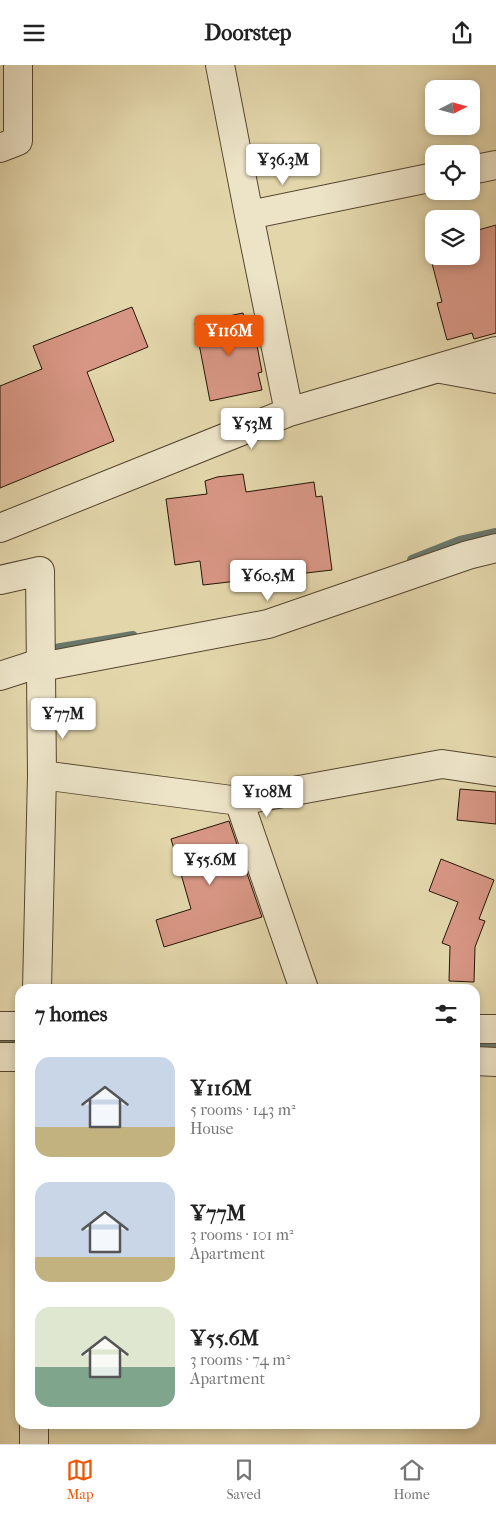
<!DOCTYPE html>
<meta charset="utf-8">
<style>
:root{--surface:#fff;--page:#f2f2f2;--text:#222;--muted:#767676;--line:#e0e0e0;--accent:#ea580c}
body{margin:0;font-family:"IM FELL French Canon",serif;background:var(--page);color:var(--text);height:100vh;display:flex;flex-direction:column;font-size:19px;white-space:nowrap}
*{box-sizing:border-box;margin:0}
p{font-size:16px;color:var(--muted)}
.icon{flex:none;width:28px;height:28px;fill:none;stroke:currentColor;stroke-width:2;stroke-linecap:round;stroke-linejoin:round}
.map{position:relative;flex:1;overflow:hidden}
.panel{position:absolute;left:15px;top:919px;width:465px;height:445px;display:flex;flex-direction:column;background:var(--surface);border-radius:15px;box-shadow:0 2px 8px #0003}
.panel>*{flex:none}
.needle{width:32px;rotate:84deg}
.buttons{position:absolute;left:425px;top:15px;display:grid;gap:10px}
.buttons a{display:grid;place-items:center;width:55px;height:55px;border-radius:10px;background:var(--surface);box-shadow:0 2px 8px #0003;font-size:25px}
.price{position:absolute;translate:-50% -42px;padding:0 11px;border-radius:5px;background:#fff;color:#222;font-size:16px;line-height:32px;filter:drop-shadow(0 1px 2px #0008)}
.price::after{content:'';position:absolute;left:50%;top:30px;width:15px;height:11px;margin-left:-8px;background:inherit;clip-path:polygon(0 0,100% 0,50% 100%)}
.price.on{background:var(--accent);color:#fff}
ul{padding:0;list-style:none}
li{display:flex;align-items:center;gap:15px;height:125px;padding:0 20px}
li span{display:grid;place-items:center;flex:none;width:140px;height:100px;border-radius:15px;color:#555}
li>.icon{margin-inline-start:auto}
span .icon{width:60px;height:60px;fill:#fffc;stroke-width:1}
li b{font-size:21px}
h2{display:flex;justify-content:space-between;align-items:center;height:60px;padding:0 20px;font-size:21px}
header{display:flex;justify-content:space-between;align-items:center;height:65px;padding:0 20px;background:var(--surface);font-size:22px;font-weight:700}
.menu{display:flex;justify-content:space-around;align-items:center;height:70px;border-top:1px solid var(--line);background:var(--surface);font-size:14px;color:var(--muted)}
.menu a{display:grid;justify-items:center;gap:2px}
.menu .on{color:var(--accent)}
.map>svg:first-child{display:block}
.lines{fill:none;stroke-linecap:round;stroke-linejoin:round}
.stream{stroke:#69776b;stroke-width:10}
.building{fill:#d79684;stroke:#261504}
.minor-casing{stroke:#55452e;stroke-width:30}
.minor{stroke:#ede4c8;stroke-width:28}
</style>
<header><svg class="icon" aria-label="menu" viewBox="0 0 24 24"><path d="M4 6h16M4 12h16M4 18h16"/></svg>Doorstep<svg class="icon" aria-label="share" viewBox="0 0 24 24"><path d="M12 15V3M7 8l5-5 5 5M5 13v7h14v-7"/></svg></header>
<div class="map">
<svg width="496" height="1379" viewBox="0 0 496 1379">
<rect width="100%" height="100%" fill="#e3d6ab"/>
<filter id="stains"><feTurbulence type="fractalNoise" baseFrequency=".004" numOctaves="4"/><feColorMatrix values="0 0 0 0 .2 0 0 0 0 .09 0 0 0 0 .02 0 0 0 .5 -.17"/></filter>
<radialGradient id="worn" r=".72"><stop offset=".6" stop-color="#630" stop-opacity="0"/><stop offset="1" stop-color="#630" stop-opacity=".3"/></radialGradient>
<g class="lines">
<path class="stream" d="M412,495L460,476L496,468
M55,584L133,571
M0,977H20
M475,982H496"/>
</g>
<path class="building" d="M496,160V268L474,274L472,268L447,275L437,238L442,237L427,179L434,177V191H471V167Z
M132,242L148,282L87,307L114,376L0,423V321L42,304L33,281Z
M243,248L249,276L256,275L262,307L258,308L262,325L210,336L195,258Z
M243,409L246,427L314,417L316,432L322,431L332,505L203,520L200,496L175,500L166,434L207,429L205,416L217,412Z
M460,724L496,727V759L457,755Z
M229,756L262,852L164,882L156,855L191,844L171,774Z
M441,794L494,815L479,854L485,856L475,882L474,917L449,916L450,881L442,878L458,837L429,826Z"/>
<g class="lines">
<defs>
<path id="minor" d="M220,0L249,150L434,112
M0,83L18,76V0
M471,105L496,100
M249,150L289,347
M441,304L496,314
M0,463L289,347L496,286
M0,515L40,506L42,710L37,924
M41,602L268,559L468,490L496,483
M0,611L40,598
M42,710L239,736L442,699L496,707
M239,736L304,924
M0,961H20
M475,964H496
M0,992H20
M475,996L496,997
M34,1379V1359"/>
</defs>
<use href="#minor" class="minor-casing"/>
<use href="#minor" class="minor"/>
</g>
<rect width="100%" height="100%" filter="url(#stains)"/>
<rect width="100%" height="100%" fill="url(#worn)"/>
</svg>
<div class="buttons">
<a><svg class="needle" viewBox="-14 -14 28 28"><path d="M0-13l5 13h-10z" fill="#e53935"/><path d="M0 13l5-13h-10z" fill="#767676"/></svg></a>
<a><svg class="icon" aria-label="locate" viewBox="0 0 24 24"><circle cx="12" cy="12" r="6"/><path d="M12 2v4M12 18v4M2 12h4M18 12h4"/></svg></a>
<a><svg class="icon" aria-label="layers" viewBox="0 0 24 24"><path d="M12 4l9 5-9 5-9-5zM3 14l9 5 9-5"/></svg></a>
</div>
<b class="price" style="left:283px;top:121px">¥36.3M</b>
<b class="price on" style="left:229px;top:292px">¥116M</b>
<b class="price" style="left:252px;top:385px">¥53M</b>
<b class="price" style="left:268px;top:537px">¥60.5M</b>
<b class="price" style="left:63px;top:675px">¥77M</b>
<b class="price" style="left:267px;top:753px">¥108M</b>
<b class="price" style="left:210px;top:821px">¥55.6M</b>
<section class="panel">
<h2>7 homes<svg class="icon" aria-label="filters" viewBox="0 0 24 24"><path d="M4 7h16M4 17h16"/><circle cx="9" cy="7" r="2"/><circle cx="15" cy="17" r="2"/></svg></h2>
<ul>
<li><span style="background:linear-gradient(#c9d6e8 70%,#c2b280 0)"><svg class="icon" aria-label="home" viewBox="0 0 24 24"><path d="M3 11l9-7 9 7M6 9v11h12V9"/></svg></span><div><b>¥116M</b><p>5 rooms · 143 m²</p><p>House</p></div></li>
<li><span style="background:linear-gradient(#c9d6e8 75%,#c2b280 0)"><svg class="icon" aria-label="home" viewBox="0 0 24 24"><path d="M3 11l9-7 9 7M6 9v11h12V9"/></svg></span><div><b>¥77M</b><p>3 rooms · 101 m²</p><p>Apartment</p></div></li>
<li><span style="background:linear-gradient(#dfe7d0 60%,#7fa58c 0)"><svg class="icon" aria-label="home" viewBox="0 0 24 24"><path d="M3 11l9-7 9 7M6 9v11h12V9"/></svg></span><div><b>¥55.6M</b><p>3 rooms · 74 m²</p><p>Apartment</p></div></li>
</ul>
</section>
</div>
<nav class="menu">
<a class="on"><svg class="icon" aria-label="map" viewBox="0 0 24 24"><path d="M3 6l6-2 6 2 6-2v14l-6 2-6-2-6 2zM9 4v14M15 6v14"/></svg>Map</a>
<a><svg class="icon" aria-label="saved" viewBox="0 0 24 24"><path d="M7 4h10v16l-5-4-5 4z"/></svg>Saved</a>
<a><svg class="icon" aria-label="home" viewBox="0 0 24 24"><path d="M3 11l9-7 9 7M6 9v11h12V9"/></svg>Home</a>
</nav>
